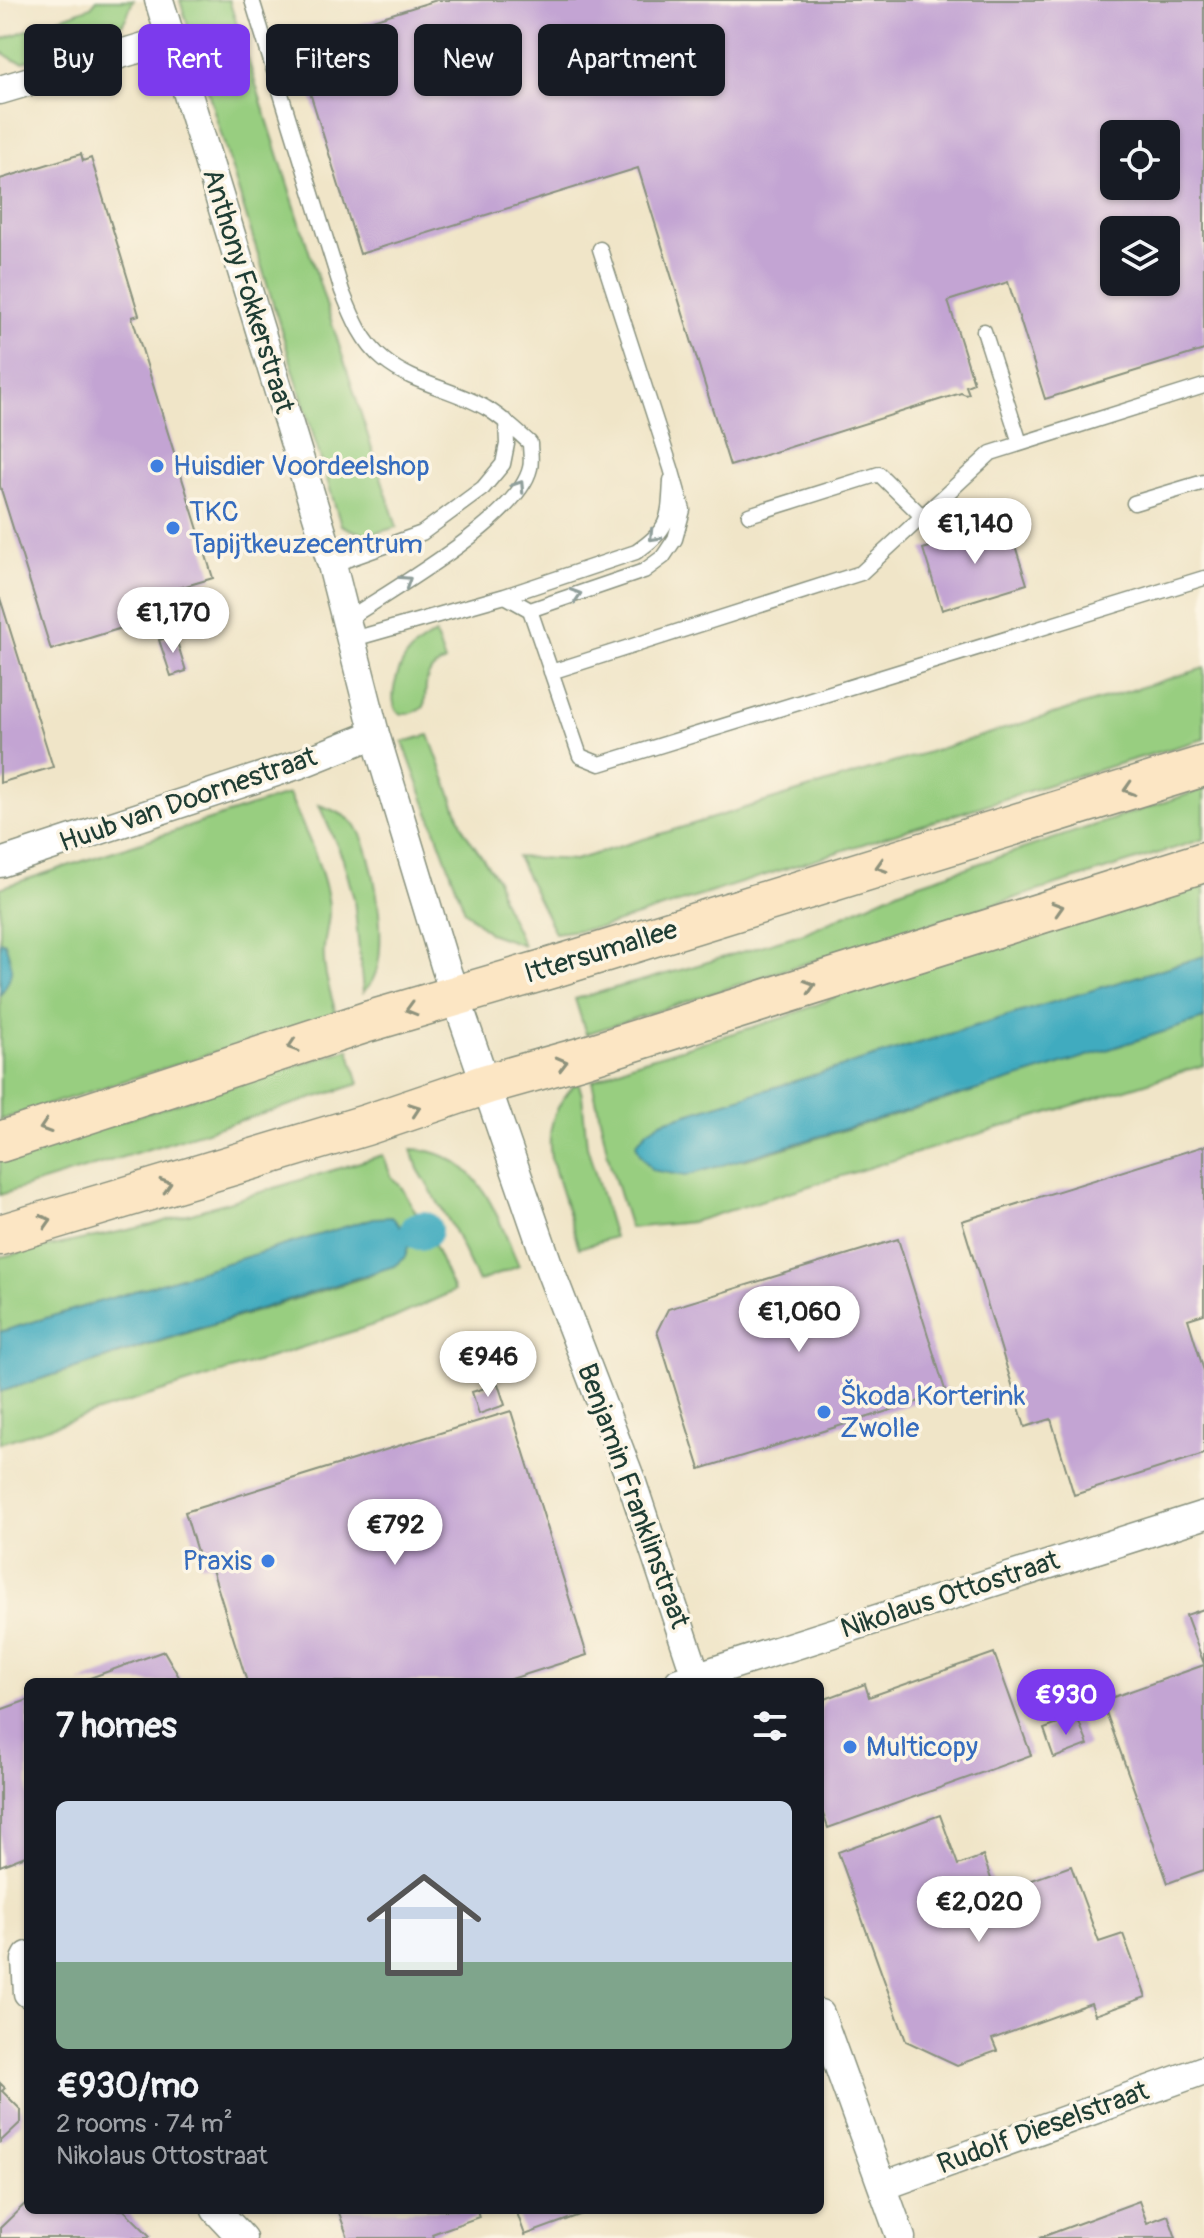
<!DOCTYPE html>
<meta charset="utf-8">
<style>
:root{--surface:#171b24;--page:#242831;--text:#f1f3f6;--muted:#9ea1a6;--accent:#7c3aed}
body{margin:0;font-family:Pangolin,sans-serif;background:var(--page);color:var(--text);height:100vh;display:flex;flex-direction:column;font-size:30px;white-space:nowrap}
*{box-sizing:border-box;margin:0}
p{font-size:26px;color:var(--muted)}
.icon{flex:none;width:44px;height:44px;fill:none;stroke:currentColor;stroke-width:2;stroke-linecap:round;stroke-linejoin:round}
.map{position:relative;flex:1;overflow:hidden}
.details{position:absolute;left:24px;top:1678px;width:800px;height:536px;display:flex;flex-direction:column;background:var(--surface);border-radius:12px;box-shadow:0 2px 6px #0004}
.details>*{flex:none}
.top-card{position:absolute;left:24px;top:24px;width:800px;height:72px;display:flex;gap:16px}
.controls{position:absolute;left:1100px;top:120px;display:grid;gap:16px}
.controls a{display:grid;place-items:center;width:80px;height:80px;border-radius:12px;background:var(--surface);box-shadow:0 2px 6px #0004;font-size:40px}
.price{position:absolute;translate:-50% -68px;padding:0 18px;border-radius:28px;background:#fff;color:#222;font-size:26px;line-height:52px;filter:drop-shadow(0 2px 4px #0008)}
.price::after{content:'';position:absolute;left:50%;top:48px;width:24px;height:18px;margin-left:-12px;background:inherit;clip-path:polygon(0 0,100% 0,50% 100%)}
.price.active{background:var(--accent);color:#fff}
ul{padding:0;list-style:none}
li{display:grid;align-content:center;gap:16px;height:424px;padding:0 32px}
li span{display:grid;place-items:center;height:248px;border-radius:12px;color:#555}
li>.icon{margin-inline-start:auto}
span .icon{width:144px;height:144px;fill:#fffc;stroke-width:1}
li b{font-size:34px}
h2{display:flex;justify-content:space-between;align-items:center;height:96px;padding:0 32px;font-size:34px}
.pill{padding:0 28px;border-radius:12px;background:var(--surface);box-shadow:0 2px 6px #0004;font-size:28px;line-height:72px}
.pill.active{background:var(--accent);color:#fff}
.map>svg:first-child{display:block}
.green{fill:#98ce80;stroke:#5c865a;stroke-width:2}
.water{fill:#40abbf;stroke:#30747a;stroke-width:2}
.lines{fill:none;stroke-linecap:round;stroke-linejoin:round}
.canal{stroke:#40abbf;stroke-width:38}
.building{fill:#c3a4d3;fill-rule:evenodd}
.service-casing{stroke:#88917e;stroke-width:17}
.minor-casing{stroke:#88917e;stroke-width:31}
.secondary-casing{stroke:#88917e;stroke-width:43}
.service{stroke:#fff;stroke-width:14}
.minor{stroke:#fff;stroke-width:28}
.secondary{stroke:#fce6c4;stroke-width:40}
.oneway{stroke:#8f9e9a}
.oneway2{stroke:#8e927c}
.shop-dot{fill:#3f7fe0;stroke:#fcf5e5;stroke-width:3}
.labels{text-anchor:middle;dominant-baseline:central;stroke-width:7;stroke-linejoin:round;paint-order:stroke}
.street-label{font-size:28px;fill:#1f3d34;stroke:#fcf5e5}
.shop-label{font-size:28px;fill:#366cbe;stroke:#fcf5e5;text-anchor:start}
</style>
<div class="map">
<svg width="1204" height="2238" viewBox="0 0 1204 2238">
<rect width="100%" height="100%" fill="#fcf5e5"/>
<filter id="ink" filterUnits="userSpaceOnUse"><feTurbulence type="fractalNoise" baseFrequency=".0125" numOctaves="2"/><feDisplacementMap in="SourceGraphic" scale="16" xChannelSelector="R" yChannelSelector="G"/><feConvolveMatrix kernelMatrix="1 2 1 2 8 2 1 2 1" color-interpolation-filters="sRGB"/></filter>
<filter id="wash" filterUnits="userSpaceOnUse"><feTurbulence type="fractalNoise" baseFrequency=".006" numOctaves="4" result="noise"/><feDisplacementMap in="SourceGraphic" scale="32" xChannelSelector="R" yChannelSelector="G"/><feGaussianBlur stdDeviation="1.8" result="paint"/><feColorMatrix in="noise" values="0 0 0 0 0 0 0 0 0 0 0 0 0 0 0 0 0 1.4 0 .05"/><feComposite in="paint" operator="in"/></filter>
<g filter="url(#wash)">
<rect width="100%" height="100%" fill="#f0e5c8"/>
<path class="green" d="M97,0H133C130,8 128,16 123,23C107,42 48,55 23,62L14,60L0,51V40L91,7Z
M180,0H229L397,527C371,534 367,538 341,525Z
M435,634L445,662C420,672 428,687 424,707C382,733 391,681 405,659C412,648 424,641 435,634Z
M1204,668V739L1063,780L603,927L555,933L517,857L575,860Z
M429,735L465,832L497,879L501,897L523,945L489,933L465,911L403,742Z
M1204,789V839L768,975L586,1034L575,999L688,968L804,933L902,889Z
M289,794C303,828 322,863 328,899C331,916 326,930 324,948C322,970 331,993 336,1014L0,1120V995L6,986L5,943L0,941V888Z
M319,805C331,809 348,815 356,826C375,853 389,948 374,977C372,983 367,988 363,992L354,899L343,859Z
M1204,876V956L661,1122L745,1160L1021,1077L1204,1019V1065L692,1222L630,1228L610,1164L592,1081L631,1064L783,1018L920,963Z
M349,1049L359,1084L0,1195V1159Z
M578,1081L582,1095L587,1146L614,1237L579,1248L551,1158C546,1126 556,1103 578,1081Z
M412,1149C480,1152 495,1213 519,1266L478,1282L452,1226L418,1169Z
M383,1155L391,1176L402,1188L431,1239L454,1291L392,1319L0,1443V1392L369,1276L405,1257L409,1244L403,1230L374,1218L0,1332V1257L152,1225Z"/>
<path class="water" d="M0,941L5,943C13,966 15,974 0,995Z
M1204,956V1019L1021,1077L685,1176L652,1170L640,1154L636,1144L648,1130L661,1122Z
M392,1217L403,1229L417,1225L421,1238L409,1244L405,1257L394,1266L0,1392V1332L374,1218Z"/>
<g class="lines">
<path class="canal" d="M419,1231L423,1230"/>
</g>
<g id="blocks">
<path class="building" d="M437,0H1204V350L1045,399L1008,282L948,301L974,383L966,386L969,394L966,395L961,393L730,466L638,168L360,254L295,44ZM1114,134H1166V186H1114ZM1114,230H1166V282H1114Z
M81,154L83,161L91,158L139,315L132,317L213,578L135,601L141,622L51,650L0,486V179Z
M1008,523L1027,584L942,610L923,549Z
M0,598L53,767L0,783Z
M175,635L186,671L171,676L159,640Z
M1204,1146V1314L1188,1319L1204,1371V1454L1074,1495L1051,1419L1025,1427L962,1221Z
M898,1239L946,1393L700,1469L657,1331L668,1309Z
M498,1384L505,1405L479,1414L472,1392Z
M511,1411L587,1655L502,1682H247L210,1563L201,1565L185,1512Z
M1204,1609V1664L1186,1615Z
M164,1651L182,1682H79Z
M994,1653L1031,1755L828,1828L820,1805V1710L825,1699L865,1684L869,1697Z
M1204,1665V1870L1168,1883L1102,1701Z
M28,1700V1855L0,1866V1710Z
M1077,1717L1088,1745L1054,1758L1044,1729Z
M940,1815L958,1865L983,1856L996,1893L1071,1866L1099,1942L1123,1934L1146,1997L1095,2015L1091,2003L992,2039L997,2051L957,2065L906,2041L838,1852Z
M0,2083L5,2088L2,2091L21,2110V2122L0,2142Z
M28,2201V2210H124L150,2236L148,2238H0V2228Z
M1139,2201L1147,2223L1168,2215L1176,2238H1039Z
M338,2210H477L479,2217L432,2234L433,2238H348Z
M516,2210H593L525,2235Z"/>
</g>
</g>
<g filter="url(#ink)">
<use href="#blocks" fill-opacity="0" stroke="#88917e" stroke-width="2"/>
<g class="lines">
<defs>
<path id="service" d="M252,0L342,291C352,316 362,342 384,360C413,384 454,389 486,408C502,417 516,431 530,443C530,451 532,461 530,468C519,518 390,591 346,620
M984,331L1020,443
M1134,503L1204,482
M749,515L879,474L922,516
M332,565L422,533L483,488L503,464L507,444L506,421
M505,596L636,552C670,529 669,519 671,480
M530,610L644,571L663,557L675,539L683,510L671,468L600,249
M350,640L505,596L530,610L580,756L600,764L1204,578
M551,672L861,573L991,453L1204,386"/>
<path id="minor" d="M159,0L332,565L375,734L446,969L550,1270L631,1480L698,1682
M0,90L171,39
M0,863L300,764L375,734
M679,1682L1204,1515
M28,1956L26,1960L28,1993
M820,2014L901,2238
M883,2186L1204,2070
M216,2210L242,2238"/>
<path id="secondary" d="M0,1142L367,1022L554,967L1204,766
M0,1235L366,1125L487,1084L580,1058L1204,862"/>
</defs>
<use href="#service" class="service-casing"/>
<use href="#minor" class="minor-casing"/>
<use href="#secondary" class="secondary-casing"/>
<use href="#service" class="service"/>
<use href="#minor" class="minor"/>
<use href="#secondary" class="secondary"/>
</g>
<defs><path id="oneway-chevron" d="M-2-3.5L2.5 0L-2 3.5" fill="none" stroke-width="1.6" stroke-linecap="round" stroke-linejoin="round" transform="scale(2)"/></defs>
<g class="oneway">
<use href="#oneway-chevron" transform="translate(519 486) rotate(-57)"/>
<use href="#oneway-chevron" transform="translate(654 536) rotate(134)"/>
<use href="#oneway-chevron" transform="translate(406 581) rotate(-33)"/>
<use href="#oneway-chevron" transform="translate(576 595) rotate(-18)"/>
</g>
<g class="oneway2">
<use href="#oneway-chevron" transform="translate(1129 789) rotate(163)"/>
<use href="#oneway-chevron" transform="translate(881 866) rotate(163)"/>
<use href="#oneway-chevron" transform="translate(1058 908) rotate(-17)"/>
<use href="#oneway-chevron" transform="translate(810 986) rotate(-17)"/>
<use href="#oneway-chevron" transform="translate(411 1009) rotate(164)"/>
<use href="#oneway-chevron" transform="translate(293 1046) rotate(162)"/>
<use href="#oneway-chevron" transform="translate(562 1063) rotate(-15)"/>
<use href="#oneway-chevron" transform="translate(415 1109) rotate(-19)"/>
<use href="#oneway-chevron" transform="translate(45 1127) rotate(162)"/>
<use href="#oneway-chevron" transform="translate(166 1185) rotate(-17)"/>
<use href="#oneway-chevron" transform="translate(46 1221) rotate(-17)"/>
</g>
</g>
<g class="shop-dot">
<circle cx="157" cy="466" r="8"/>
<circle cx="173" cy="528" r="8"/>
<circle cx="824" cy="1412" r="8"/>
<circle cx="268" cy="1561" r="8"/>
<circle cx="850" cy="1747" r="8"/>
</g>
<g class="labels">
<g class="street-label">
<text transform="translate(248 291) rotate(73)">Anthony Fokkerstraat</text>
<text transform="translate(188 800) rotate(-19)">Huub van Doornestraat</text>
<text transform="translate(601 952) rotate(-17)">Ittersumallee</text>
<text transform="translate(633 1496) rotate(70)">Benjamin Franklinstraat</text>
<text transform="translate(950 1595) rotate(-18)">Nikolaus Ottostraat</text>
<text transform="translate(1043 2128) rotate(-20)">Rudolf Dieselstraat</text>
</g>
<g class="shop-label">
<text x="173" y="466">Huisdier Voordeelshop</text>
<text x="189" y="512">TKC<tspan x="189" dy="32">Tapijtkeuzecentrum</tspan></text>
<text x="840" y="1396">Škoda Korterink<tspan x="840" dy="32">Zwolle</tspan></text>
<text x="252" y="1561" text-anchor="end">Praxis</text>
<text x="866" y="1747">Multicopy</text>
</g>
</g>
</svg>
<div class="controls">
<a><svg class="icon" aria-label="locate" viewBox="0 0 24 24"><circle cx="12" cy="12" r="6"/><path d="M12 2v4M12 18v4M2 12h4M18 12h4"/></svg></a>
<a><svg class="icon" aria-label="layers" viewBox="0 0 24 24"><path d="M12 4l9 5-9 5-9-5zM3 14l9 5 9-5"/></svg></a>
</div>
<b class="price" style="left:975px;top:566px">€1,140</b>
<b class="price" style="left:173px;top:655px">€1,170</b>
<b class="price" style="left:799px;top:1354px">€1,060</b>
<b class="price" style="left:488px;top:1399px">€946</b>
<b class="price" style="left:395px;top:1567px">€792</b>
<b class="price active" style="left:1066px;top:1737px">€930</b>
<b class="price" style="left:979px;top:1944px">€2,020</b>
<div class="top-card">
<a class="pill">Buy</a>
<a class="pill active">Rent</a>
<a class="pill">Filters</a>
<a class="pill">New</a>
<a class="pill">Apartment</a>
</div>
<section class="details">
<h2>7 homes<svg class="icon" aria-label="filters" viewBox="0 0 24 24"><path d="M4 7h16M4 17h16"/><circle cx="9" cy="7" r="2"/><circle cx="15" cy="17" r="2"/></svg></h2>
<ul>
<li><span style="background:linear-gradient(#c9d6e8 65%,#7fa58c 0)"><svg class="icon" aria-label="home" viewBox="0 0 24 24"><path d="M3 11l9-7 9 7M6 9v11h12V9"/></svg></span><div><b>€930/mo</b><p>2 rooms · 74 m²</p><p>Nikolaus Ottostraat</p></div></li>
</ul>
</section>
</div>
